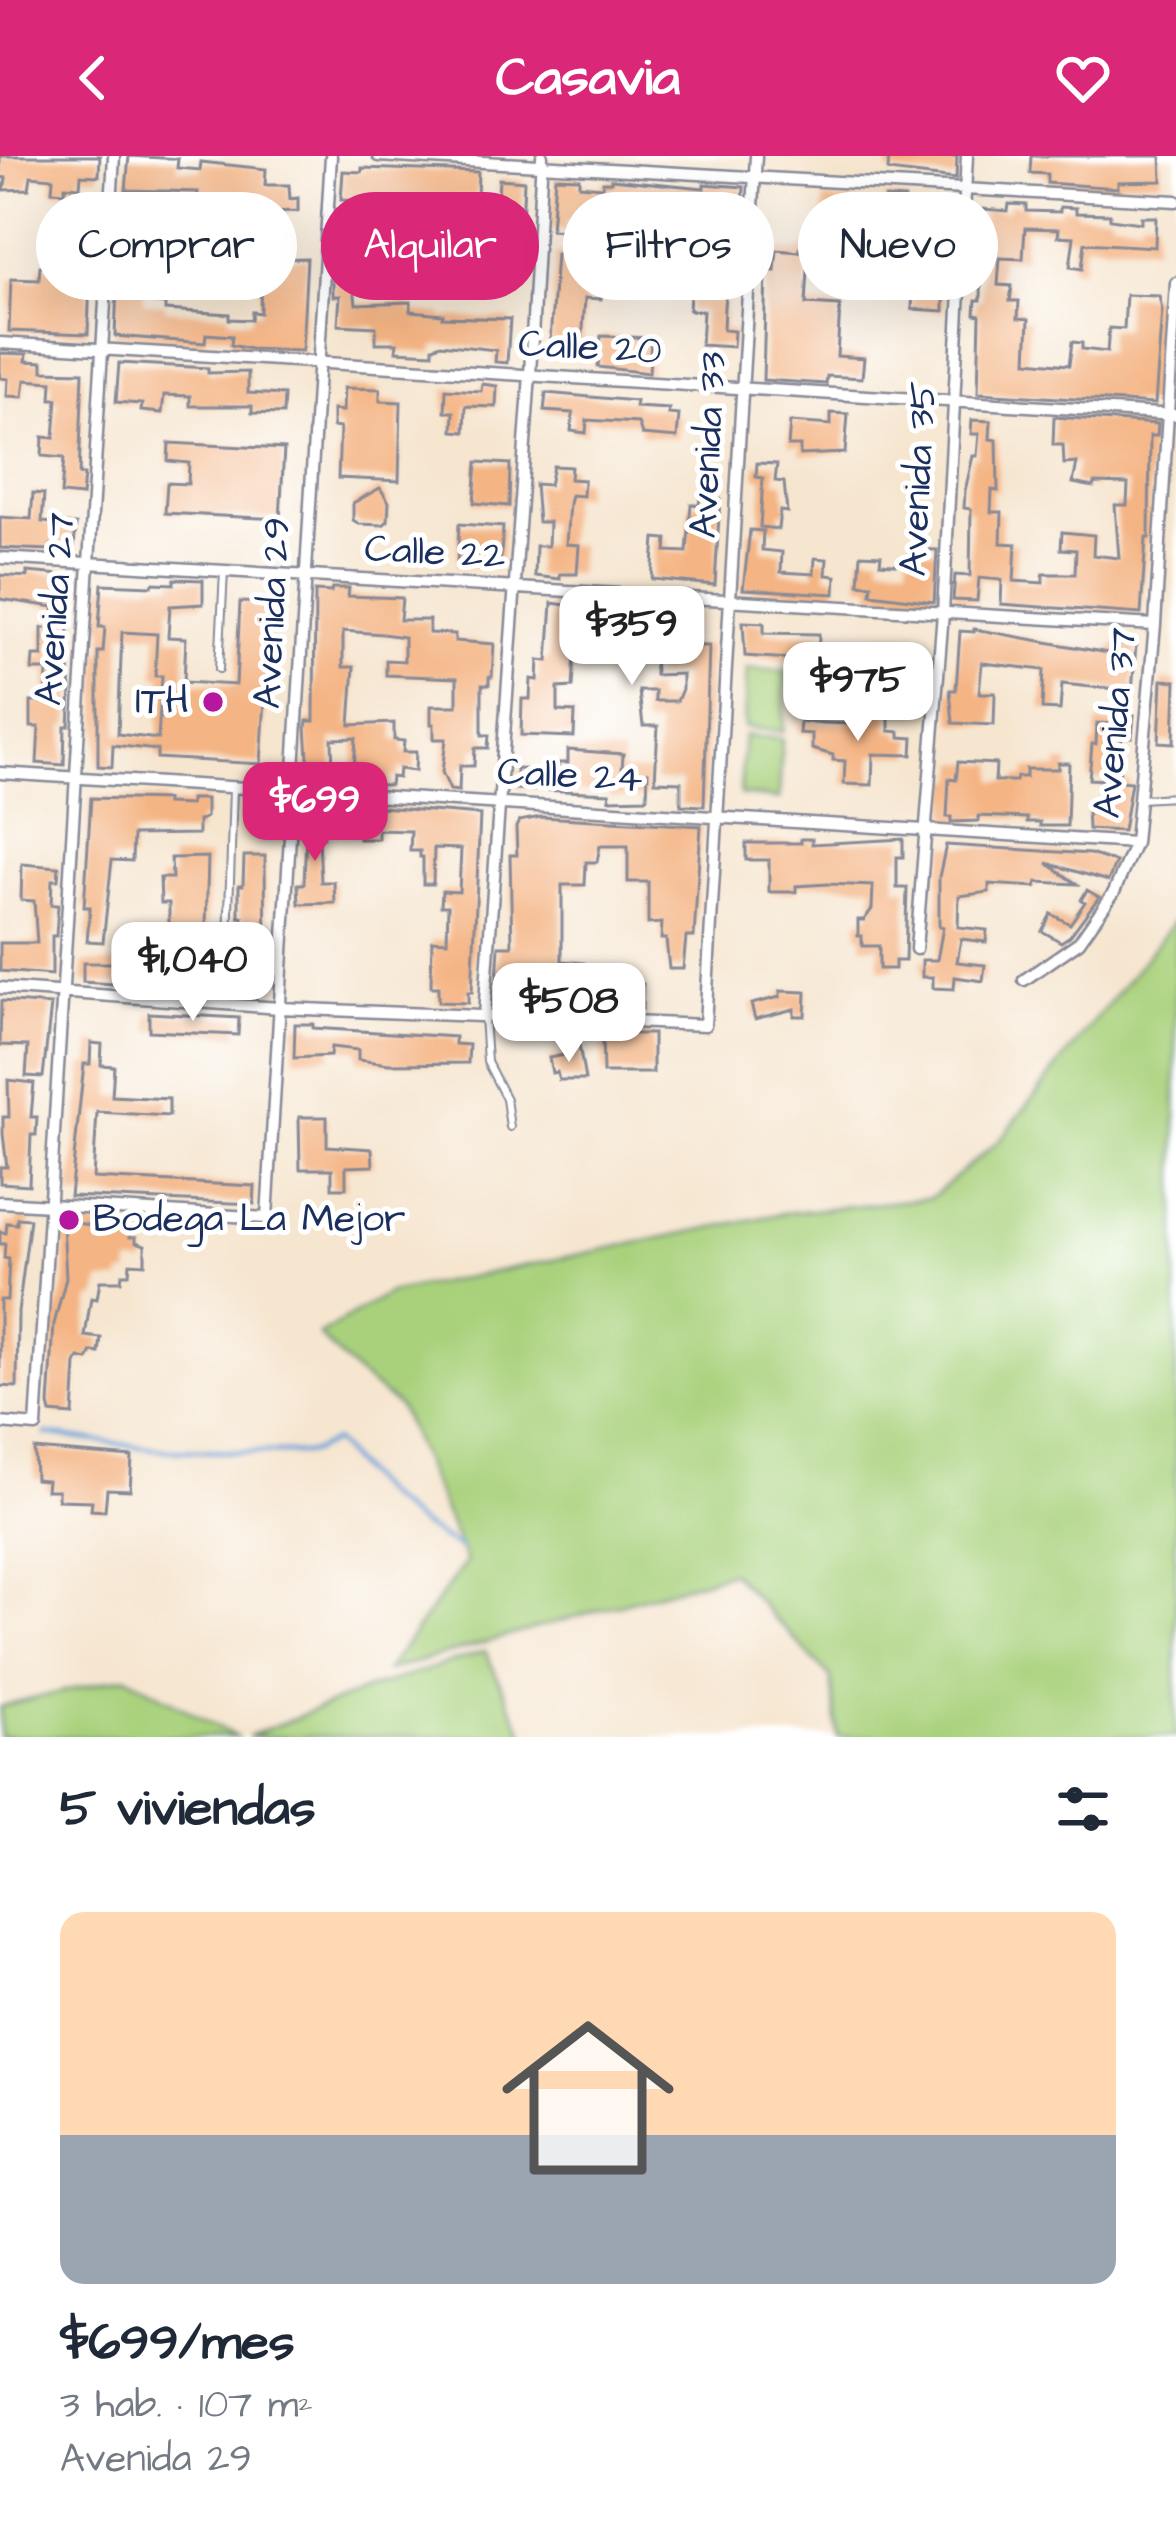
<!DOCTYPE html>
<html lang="es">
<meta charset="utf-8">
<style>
:root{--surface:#fff;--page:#f6f6f7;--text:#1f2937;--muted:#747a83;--accent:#db2777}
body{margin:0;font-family:"Architects Daughter",sans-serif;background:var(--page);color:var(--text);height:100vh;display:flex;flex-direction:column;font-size:45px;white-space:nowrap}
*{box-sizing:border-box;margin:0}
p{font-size:39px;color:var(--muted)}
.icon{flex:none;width:66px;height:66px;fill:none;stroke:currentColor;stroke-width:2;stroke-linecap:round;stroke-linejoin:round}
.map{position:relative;height:1581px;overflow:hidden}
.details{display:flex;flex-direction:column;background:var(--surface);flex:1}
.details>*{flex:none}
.guide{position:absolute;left:36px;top:36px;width:1104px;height:108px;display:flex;gap:24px}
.price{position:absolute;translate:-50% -102px;padding:0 27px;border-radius:24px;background:#fff;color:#222;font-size:39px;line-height:78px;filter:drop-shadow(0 3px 6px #0008)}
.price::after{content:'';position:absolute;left:50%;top:72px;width:36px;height:27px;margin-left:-18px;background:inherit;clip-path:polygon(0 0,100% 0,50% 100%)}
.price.current{background:var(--accent);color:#fff}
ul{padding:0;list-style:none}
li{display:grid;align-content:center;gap:24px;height:636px;padding:0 60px}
li span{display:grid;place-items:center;height:372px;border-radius:24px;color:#555}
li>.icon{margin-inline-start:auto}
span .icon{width:216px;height:216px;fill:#fffc;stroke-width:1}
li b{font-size:51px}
h2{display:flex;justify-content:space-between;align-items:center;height:144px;padding:0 60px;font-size:51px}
.tag{padding:0 42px;border-radius:54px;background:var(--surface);box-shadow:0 12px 48px #0002;font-size:42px;line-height:108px}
.tag.current{background:var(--accent);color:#fff}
header{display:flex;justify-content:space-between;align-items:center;height:156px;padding:0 60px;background:var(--accent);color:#fff;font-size:54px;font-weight:700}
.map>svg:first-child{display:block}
.green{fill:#a9d17c;stroke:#62806d;stroke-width:3}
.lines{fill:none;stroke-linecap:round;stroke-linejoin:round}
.stream{stroke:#6ba3da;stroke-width:4.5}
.building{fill:#f4b483;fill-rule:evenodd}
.lane-casing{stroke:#888a97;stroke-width:10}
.street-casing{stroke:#888a97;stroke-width:15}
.lane{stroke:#fff;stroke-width:6}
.street{stroke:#fff;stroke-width:10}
.poi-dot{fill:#b5179e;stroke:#fff;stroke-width:4.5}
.labels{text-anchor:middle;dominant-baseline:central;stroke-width:10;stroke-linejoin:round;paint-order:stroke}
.street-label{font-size:39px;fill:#1b2f5e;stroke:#fff}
.poi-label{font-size:39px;fill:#1b2f5e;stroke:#fff;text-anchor:end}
</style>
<header><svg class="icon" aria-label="back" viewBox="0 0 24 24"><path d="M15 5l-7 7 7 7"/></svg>Casavia<svg class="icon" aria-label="heart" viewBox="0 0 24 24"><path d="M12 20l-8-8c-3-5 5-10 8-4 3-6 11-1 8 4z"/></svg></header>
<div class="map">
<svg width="1176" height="1581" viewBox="0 0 1176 1581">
<rect width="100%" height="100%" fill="#fff"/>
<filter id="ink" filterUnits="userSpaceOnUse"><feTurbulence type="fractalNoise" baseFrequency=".00833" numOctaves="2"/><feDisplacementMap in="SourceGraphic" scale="24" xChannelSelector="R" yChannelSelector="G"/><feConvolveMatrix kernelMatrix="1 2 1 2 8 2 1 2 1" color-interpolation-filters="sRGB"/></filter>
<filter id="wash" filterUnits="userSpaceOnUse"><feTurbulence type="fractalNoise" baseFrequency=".004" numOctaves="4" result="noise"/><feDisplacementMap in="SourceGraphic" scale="48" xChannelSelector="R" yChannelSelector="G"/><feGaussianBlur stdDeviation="2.7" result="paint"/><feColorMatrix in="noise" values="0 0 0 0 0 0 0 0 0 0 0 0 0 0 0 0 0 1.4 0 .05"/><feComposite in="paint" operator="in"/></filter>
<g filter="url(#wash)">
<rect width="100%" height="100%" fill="#f6e6d0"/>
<path class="green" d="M747,513L787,515L783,576L744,571Z
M744,579L782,583L779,643L740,639Z
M1176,763V1581H838L831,1522L731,1416L386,1515L466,1406L399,1251L355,1216L319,1179L390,1137L784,1057L930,1042L999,985Z
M485,1495L526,1581H247L368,1533Z
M127,1520L236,1581H0V1551Z"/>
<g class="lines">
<path class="stream" d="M46,1278L163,1294L271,1297H310L333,1285C375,1336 402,1361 460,1392"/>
</g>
<g id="blocks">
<path class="building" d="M0,0H100L99,20L81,19L80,31L65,30V36L52,35L53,22L31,20L29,33L4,34L6,22L0,21Z
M129,0L178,3L177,12L200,14L201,6L266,13L265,29H289L290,43L298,42V55L263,56L261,71L249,70L252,41L230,40V48H219V51L197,49L198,36L126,34Z
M889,0H957L956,23L888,15Z
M1031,0H1161L1162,25L1118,26V32L1047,27V18L1030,17Z
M362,12L478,16L477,42L457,41V48L423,52V60L409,59L410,45L341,44L343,15L362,16Z
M555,21L579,22V29L602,31L603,26H611V23L704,32V28L744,31L742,71L736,70L734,108H740L739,129L726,128L724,151L723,174L734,175L733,191L701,189L703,155L689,154L691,120L713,116L717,69L639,62L637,86L619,85L620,67L567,65L566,75L551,74Z
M499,23L524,25L520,112L494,110Z
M885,42L905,43V51H955L953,75L933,74L932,88L906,86L907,65L875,63L873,89L861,88L862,77L822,71L824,43L884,49Z
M1009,48L1026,49V55L1060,56V51L1076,52V57L1110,58V63L1141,67V61H1156L1155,91L1085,87L1082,113L1070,111L1074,81L1058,80L1059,73L1025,72L1023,103L1000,102L998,129L1012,130L1010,145H1019L1018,162L1029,163L1027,205L1069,209L1072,186L1082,187V193L1107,196L1109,172L1124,173L1126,139L1159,140L1162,154L1155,248L978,237L980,159L975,158L976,144H981L983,53L1008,55Z
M72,52L101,53L91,92L88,178L9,175L11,123L39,124L40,110L63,111L64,73H71Z
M124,53L158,54L159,72H173L172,95L157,94V99H151V108L145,107L143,146L165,148V154L229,158V163L251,164L252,156L260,157L261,116H268L269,103L307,102L302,195L250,193L231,189L232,180L206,178L205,187L115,180L120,57Z
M338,64L368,67L366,92L423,97V115L348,112V86L336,85Z
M800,92L814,93L813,115H808L806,148L840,150L837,200L864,202L862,222L827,220L826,228L763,224L766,114L775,115L777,94L800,96Z
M932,95L944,96V155L912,153L913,133L930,135Z
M556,98L592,100L590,130L602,131L601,143L585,142L582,188L550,186Z
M333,121H353L356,148L411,146L410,155L443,158L442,161L510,163L507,207L495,206L496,194L441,188L433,191V197L396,195L397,187H376V171L338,169L340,140H333Z
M601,180L651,182L649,217L598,211Z
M0,197L27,198L26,205L43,206V215L83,216L79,319H84L82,340L61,338L64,302L42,300L43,281L54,282L57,243H51L52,226L25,224L23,241L7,240L8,223L0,222Z
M119,207L208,212V217L248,216V237L284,239L283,258L252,257V250H190V240L164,239L162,257L141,255L142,248L116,246Z
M482,228L497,230L496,251L466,250L465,276L453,275L454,256H445L446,233L481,235Z
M344,232L380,233V245L401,246L399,325L338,322L340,272L333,271V254L343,255Z
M546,237L636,245L635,251L669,253L668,258L679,259L677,282L642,279L638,267L587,264L586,277L571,275L573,257L544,255Z
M831,257L848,258L845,297L800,299V290H788L790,266L831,269Z
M1054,261L1158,268L1157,280H1150L1149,382H1146L1141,458L1001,448L1002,424L979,422L977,445L953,444L955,419L970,420L971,353L964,352L965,335L973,300H977L979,278H971L972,264L991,265L990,283L997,284L998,335L992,334L991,356H1002L1001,387L1016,388L1014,425L1043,427V418H1075L1076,394L1061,393L1062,376L1094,379L1093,399L1119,402L1115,349H1127L1128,328L1095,327L1094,331L1073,327L1077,307L1064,308L1063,289H1053Z
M169,287L284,293L280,363L165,357L167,327L188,328L189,307L168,305Z
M477,306L510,308L509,350L474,347Z
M757,307L777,308L775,325L784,326L787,356L780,355L778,373L760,371L763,322L756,321Z
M553,310L571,311L570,323L584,324L583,340L571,339L569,348L566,388L579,389L577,418H560V423L535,420L536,390H548L549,366H538L535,328L549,329Z
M380,332L389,346L388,365L383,369L359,368L353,364V347Z
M33,337L44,338L42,366L76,369L74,391L51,389L50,394L0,392V361L31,363Z
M700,342L720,343L715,429L652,423L655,382L667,383L666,395L687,396L691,348L699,349Z
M459,368L503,371L500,412L457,409Z
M750,374L763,375L762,394L782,396L781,416L814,418L815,402L827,403L826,419L836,420L835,438L743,433Z
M909,393L937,394L934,446L871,438L872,429L859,428L861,398L881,399L880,407L908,409Z
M27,416L73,420L68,484H54L53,513H69L71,534L69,570H65L64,609L37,607L39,571H31V546H46L47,514H32L33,500H42V472H52L54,451L0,443V419L27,421Z
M174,423L203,424V448L170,450L168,481L186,482L184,526L236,529L240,446L271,447L261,608L157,602V594L113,589L112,611L98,610V496H103L105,471H99L102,428L152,430L153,427L174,428ZM122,476L157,478L155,520H162L158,583L118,578Z
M332,432H349L348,440L402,442L400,464H429V477L455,478V485L494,488L492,521H489V529H482V579H489L488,592H475L474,610H460L459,635L450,634L442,616L446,583H434V568H431V550H457V522L386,519V504L404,505V481L383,478L343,475V511H354L350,569L394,567V584L404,585L403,596H416L415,615L399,613L398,622L391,621L390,629L353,628L356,582L332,583L333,616H309L306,571L307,565H314L315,435L331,436Z
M552,447L650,461L651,453L665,454V458L685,459L683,490H709L704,650L681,649V626L655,625L658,570H643L639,535H655V545H677L682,533V518L655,519L654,491L628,489L627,495L615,494L616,478L587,476L585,498H575L573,531L558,532V555L575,556L574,581L521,579L522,543H530L531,523L538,524L539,504L548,505Z
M743,466L764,467V477L819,478L817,530L803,529L805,504L745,500Z
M974,473L1108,497L1115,488L1136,490L1132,535L1062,528L1060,554L1042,553L1044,514L982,507L979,537H995L994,569L953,567L950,534H956L960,475L974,476Z
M1162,524L1176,525L1174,587L1159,586Z
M862,557L889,558V575L900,576V581L913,582L912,599L873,598L872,629L844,628L845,605L833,604V599L812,593V578L799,577L800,566L849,568V562L862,563Z
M1117,558L1134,559L1132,581L1122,580L1119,625L1131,626L1123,675L1088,673L1087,650L1103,651L1105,624L1089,623L1092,588H1096L1097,567L1116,568Z
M568,594L623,598L622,615L648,616L647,642L609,643L610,637L516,633V613L558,614L559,607H568Z
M958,606L996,608L995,625H1016L1017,621H1026V613H1058V607H1069L1067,670H1040V666H1027V662L979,660V665L951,666V661H947L949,623L956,624Z
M91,642L166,644V648L190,649V643H206V661L198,665V678L133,679L132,705L112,704L103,786L87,785L90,751H84Z
M368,650L480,659L472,836H468V847L438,846V831H431L432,784L447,785L448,750H441L442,735L459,736L461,693L434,692L433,728H423V701H420V695H410L411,675L378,674V683H359V664H368Z
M307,652H323V681H319L321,726H334L335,747L299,748L298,728H304Z
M541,661L701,670L694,781H686L683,813H669L666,783H661L662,767L648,768V726H628V690H600L597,706H586L585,729H562V805L584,807L583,812L604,817V823H610V827L643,828L642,853L601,849V852L546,851V834H539L537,825L525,826L520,844H496L499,790H512L510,699H517L516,671L519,665Z
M801,683H812V688L903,683V701H897V732H907L905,805H895V813H879V790H862V780H858V764H864L872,753L873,730L828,728L796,730V736H769V704H746V687H801Z
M946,689L1090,698L1116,706L1108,725L1047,707L1077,728L1037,726L1036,731L989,728V736L959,740L958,771L987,774L986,786L961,783L957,806L985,809L983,825L955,821L954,833L933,832V821H922V804H937L943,771H939V721Z
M244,700H265L266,808H240L243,761H239V729H243Z
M208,701L205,803H196L195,827H159V831L83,826V807H167L164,769H169V747H161L160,722H172L171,702Z
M22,708L59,711L58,724H52L51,749H58L56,780H52V819L0,815V787H37L34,745L21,744Z
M1087,734L1099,741L1070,780L1061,786L1042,775L1051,758L1070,768L1085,746L1081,744Z
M780,835L806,836L805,860H794V853L755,863L751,848L780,841Z
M1,845L51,849L43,921L26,920L28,890L0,889Z
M149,857L239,862L238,879L149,875Z
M295,868H313V872L455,881V888L469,889L468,907L389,908L358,904V894L331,891L330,900L294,902Z
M602,878H653V917H603Z
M91,887L102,888L101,909L114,910L112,940L169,943V960L97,956L93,1022L255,1030L254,1048L70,1040L84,908H90Z
M579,889L585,924H559L557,916L552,917L549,902L564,899L563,892Z
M8,924L34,927L31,961H37L36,979H31L29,1029L0,1027V1011H7L3,978V961H9Z
M299,961H327V990L372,993L373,1010L346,1011V1032H332V1013H300Z
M17,1062L30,1063L18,1156L17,1231L0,1230V1144H7L9,1103L4,1102L5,1088H0V1076L6,1077L7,1067L17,1068Z
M63,1066L122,1072L130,1075V1081H136V1086L145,1089V1108L130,1107L129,1118H122L121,1125H100L97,1143L91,1142L85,1180L101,1182L99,1197L92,1196L88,1204L79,1202L76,1208L73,1259L51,1257L49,1249L54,1168L66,1122Z
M34,1293L132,1301L130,1334L107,1333L105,1355L91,1354L92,1345L58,1344V1334H46L47,1324L35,1323Z"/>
</g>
</g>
<g filter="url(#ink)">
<use href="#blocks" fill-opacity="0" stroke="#888a97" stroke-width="3"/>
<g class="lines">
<defs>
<path id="lane" d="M219,513L224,415
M1139,643L1176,641
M226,848L233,632
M484,860L487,906L506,943L510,971"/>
<path id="street" d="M378,0L1176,45
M0,187L1176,259
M0,402L1155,469
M0,617L1135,687
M916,793L943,457L967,0
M1024,824L1079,786L1114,736L1135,687L1155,469L1176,127
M0,832L280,852L705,869L756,0
M484,860L530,218L542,0
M0,1046L267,1062L331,0
M0,1267L36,1270L114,0"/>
</defs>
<use href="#lane" class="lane-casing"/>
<use href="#street" class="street-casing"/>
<use href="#lane" class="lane"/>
<use href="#street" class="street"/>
</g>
</g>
<g class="poi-dot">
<circle cx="213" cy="546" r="12"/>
<circle cx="69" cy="1064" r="12"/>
</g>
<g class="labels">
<g class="street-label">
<text transform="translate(590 192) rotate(3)">Calle 20</text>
<text transform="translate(709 289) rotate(-87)">Avenida 33</text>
<text transform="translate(919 323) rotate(-87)">Avenida 35</text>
<text transform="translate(435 397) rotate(3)">Calle 22</text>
<text transform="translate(56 453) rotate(-86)">Avenida 27</text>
<text transform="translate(273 457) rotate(-87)">Avenida 29</text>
<text transform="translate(1116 567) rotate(-85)">Avenida 37</text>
<text transform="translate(570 620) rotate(3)">Calle 24</text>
</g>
<g class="poi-label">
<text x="189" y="546">ITH</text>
<text x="93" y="1064" text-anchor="start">Bodega La Mejor</text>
</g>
</g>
</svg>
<b class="price" style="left:632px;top:532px">$359</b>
<b class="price" style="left:858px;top:588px">$975</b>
<b class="price current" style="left:315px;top:708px">$699</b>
<b class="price" style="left:193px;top:868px">$1,040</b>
<b class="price" style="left:569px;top:909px">$508</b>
<div class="guide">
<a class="tag">Comprar</a>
<a class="tag current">Alquilar</a>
<a class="tag">Filtros</a>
<a class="tag">Nuevo</a>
</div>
</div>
<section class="details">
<h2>5 viviendas<svg class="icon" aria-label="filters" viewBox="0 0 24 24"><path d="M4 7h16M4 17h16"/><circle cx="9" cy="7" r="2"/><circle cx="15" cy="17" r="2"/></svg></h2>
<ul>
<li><span style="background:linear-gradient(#ffd9b3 60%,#9aa5b1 0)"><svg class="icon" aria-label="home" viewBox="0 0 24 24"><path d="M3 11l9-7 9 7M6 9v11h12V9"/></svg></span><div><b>$699/mes</b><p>3 hab. · 107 m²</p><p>Avenida 29</p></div></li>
</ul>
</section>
